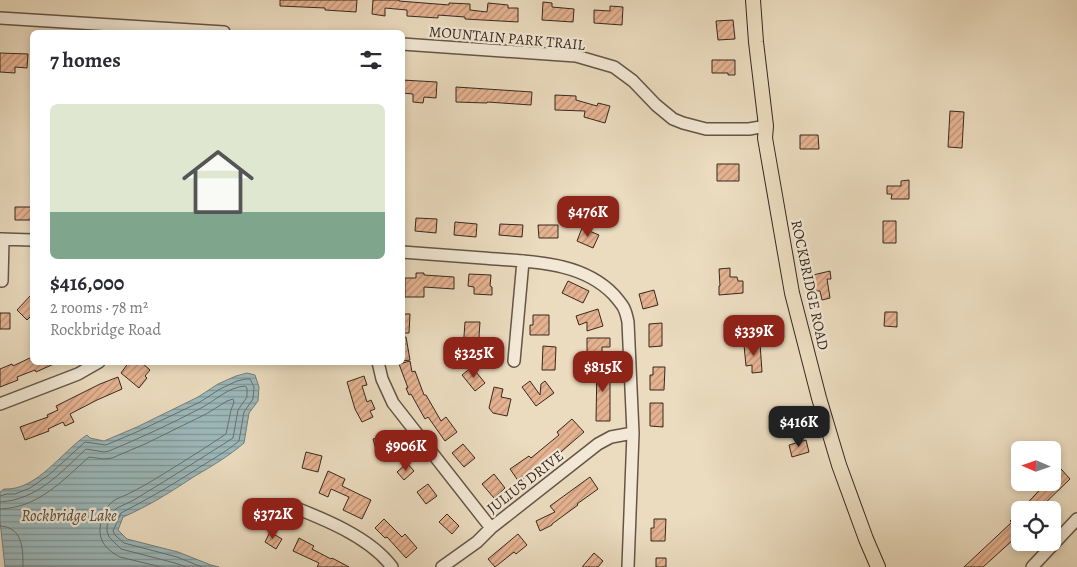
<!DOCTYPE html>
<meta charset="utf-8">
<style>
:root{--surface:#fff;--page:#f2f2f3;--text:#2b2b33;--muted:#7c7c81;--accent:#8f2418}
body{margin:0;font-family:Alegreya,serif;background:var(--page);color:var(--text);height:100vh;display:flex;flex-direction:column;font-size:19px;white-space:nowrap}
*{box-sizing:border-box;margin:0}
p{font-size:16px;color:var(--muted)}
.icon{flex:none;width:28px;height:28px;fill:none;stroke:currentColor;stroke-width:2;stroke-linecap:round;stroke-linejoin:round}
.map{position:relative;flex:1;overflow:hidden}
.panel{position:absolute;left:30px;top:30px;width:375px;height:335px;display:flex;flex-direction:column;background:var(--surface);border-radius:8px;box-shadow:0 2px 8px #0003}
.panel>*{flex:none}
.needle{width:32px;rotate:272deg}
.controls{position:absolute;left:1011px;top:441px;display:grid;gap:10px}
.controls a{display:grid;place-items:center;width:50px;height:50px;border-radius:8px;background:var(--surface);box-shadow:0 2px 8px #0003;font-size:25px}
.price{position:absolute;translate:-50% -42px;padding:0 11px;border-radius:10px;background:var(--accent);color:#fff;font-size:16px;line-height:32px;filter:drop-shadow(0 1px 2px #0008)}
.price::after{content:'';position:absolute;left:50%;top:30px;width:15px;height:11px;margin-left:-8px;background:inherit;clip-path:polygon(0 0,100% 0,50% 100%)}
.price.on{background:#222;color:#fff}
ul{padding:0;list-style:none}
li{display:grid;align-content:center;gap:10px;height:265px;padding:0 20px}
li span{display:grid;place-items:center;height:155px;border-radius:8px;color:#555}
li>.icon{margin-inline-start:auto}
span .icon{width:90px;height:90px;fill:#fffc;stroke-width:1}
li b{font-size:21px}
h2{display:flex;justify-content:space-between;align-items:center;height:60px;padding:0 20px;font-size:21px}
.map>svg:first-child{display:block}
.water{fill:url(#water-rules);stroke:#747f7d}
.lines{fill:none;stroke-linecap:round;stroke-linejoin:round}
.shore{stroke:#6a706d;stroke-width:1}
.building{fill:url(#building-hatch);stroke:#37281f}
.minor-casing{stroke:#645547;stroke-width:14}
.major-casing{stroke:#37281f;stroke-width:16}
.minor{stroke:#f2e8d5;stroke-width:11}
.major{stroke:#ebdcbf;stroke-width:14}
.labels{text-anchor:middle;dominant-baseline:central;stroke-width:4.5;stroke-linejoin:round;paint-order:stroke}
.street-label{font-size:15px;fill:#37281f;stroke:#f2e8d5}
.water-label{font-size:16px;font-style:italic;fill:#504c46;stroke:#f2e8d5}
</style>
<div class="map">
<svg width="1077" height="567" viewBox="0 0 1077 567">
<defs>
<pattern id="water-rules" width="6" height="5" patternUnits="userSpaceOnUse" patternTransform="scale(1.25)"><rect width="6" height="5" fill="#9cb9bb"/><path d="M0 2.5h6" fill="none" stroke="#809697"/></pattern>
<pattern id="building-hatch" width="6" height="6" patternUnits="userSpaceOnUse" patternTransform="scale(1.25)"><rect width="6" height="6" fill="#e6b391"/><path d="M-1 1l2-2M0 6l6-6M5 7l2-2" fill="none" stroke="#bb9276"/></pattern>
</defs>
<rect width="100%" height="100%" fill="#ebdcbf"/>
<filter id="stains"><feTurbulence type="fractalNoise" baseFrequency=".004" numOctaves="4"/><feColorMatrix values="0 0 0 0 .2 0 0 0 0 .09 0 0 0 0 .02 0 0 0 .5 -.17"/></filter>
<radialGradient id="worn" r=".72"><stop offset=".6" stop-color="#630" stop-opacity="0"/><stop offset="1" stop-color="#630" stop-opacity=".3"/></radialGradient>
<path class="water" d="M247,373L255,375L259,387L258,401L249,413L244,443C229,456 212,466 195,476C172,491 149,506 123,517L118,530L127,539L178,552L211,565L219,567H5L0,521V492L4,489C37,491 62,451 87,435L90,438L104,441L137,427L198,397L218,384L236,376Z"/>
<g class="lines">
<path class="shore" d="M0,496L7,494H15L30,488L50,474L85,442L106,445L139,431L200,402L220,389L237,381L246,379H250L254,387L253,399L244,412L239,441C227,451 213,459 200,467C174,484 148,499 121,513L113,531L115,535L124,543L177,557L202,567
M0,502C37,500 60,473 86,449L104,452L109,451C140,438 171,424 201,408C215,401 228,387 245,386L247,388V397L238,410L233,438L165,481L132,501L117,508L113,512L107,526V531L109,537L121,549L175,563L186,567
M0,509C38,508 62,481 89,457L104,459L112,458L145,444L206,414L227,401L233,399L234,402L231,410L226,434C199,452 172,469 145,485C139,488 134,491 128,494C122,497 116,498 111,503C107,506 105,511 103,516C96,535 101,547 120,557L161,567
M0,526C23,527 23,549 23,567"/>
</g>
<path class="building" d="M280,0H357L356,12L325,10V8L280,6Z
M373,0H399V1L449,5V3L470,4V10L487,12L488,3L508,5V8H518V22L465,19V17L438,15V18L407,16V10L385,8V16L372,14Z
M543,2L552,3V7L574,9L573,22L542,20Z
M610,6L623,7L622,25L594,23V10L610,11Z
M733,20L735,39L718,40L716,21Z
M0,53L28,54L27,68L15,67V73L0,72Z
M712,60H735V75H728V73H712Z
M402,80L437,82L436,98L424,97L423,103L413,102V94L402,93Z
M456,87L532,92L531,105L487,102V103L456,102Z
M555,95L576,96V100L597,106L598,103L610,106L605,123L584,117L585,111L555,110Z
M950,111L964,112L962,148L948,147Z
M800,135H818L819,149H800Z
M717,164H739V181H717Z
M909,180V199H891L892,194H887V186H901V181Z
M15,207H32V220H15Z
M416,218L437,219L436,233L415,231Z
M883,221H896V243H883Z
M455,222L477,224L476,237L454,235Z
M500,224L523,225L522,237L499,235Z
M538,225H558V238H539Z
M582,228L599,235L593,248L577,241Z
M730,268V277H737L738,281H743V293L719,295V286H720L719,269Z
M830,271L831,279H827L830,298L822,300L820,291H816L813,275Z
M416,273H424V275L454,277V289L424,287V297H405V278H416Z
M469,274L491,275L490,286L492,287V295L474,294V287L468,286Z
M568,281L589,291L583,303L562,293Z
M654,290L658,305L643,309L639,294Z
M32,294V315L27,320L17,310Z
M598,309L603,326L587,331V322L579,325L576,316Z
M885,312H897V327L884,326Z
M0,313H10V329H0Z
M402,314H410L409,333H402Z
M533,315H549V335H530V325H533Z
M465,322H480L478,351L463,350Z
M662,323V346L649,347V324Z
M402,337H406L410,360L402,361Z
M587,338H610V347H602V360H587Z
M760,343L762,372L752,373V365L746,366L744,345Z
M543,346L556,347L555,370H542Z
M32,357V362L56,363L36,372L35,370L17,377L18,380L0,387V369L12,364L13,366Z
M410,361L412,372L415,371L424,395H426L441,421L446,417L457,432L445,441L428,417L425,419L411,394L409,395L406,388H408L399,364Z
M129,362H141L150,370L145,376L147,378L139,388L121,373Z
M597,365H610V421H596Z
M472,367L485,383L475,391L462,375Z
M653,367H665L664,390H650V375H653Z
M364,376L367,385L362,386L367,402L371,400L375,409L370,411L373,417L362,422L355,409L347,382Z
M118,377L122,389L97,400L70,414L74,422L65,426L63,422L48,429L49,431L25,440L20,427L48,417L47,415L58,410L56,406L100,384Z
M530,381L540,395L541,384L545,381L554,393L536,406L522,387Z
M494,387L503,389L501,397L511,399L507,416L493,413L489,408Z
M650,403H663V427L650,426Z
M572,419L584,432L547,464L545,462L519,482L510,469L529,456L531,458L559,435L557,432Z
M388,435L392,449L377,453L373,439Z
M806,440L809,452L792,457L789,445Z
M463,444L475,458L464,467L452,453Z
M306,452L322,456L318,472L302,468Z
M407,463L414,471L404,480L397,472Z
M1061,469L1070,479L1038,510H1021L1047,482H1052V477Z
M328,471L345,479L342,486L371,500L362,519L343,510L349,497L331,489L328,497L319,493Z
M494,474L505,488L494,498L482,484Z
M590,477L598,489L577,504L578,505L552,524V525L540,531L536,521L555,512L550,506Z
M428,484L437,496L426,504L417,492Z
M1020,511V530L1012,537L1014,539L983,567H964L1012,522L1010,521Z
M447,514L459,526L452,534L439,522Z
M384,519L402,537L405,534L417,548L406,558L387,537L385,538L375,528Z
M654,519H666L665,541H651V528H654Z
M270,532L282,539L276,549L265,542Z
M518,534L527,545L516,554L514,552L495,567L488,559Z
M299,538L314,546L312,549L331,559L332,558L349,567H317L319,563L293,551Z
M594,553L603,561L598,567H582Z
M656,558H666V567H656Z"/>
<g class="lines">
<defs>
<path id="minor" d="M0,18L224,32
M402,44L576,56L614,67L633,81L656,105L673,119L683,123L706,129H749L766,126
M0,239L32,240
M402,252C429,254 456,256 483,258C528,262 581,260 614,295C623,306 625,307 628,322L633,433L628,567
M2,281L3,239
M514,361L523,261
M378,362L382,379L393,403L491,528
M0,404L78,374L99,362
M288,505C322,518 370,537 392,567
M442,567L477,542L491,528L598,444L611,437L633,433
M1032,567L1077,519"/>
<path id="major" d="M753,0L756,42L766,126L765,138L792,293L819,398L839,465L866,539L878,567"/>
</defs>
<use href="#minor" class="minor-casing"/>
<use href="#major" class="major-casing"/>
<use href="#minor" class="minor"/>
<use href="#major" class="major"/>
</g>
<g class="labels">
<g class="street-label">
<text transform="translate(507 38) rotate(5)">MOUNTAIN PARK TRAIL</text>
<text transform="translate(810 285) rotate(78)">ROCKBRIDGE ROAD</text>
<text transform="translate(525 482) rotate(-38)">JULIUS DRIVE</text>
</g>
<g class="water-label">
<text x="69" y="516">Rockbridge Lake</text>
</g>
</g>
<rect width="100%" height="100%" filter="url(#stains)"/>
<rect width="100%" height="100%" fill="url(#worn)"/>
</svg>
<div class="controls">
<a><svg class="needle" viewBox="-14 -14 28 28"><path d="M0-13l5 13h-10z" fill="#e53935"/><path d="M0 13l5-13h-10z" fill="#7c7c81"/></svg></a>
<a><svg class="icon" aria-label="locate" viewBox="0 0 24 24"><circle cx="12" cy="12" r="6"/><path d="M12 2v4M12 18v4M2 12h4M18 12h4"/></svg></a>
</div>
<b class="price" style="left:588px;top:238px">$476K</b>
<b class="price" style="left:754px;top:357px">$339K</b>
<b class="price" style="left:474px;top:379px">$325K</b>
<b class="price" style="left:603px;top:393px">$815K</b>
<b class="price on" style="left:799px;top:448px">$416K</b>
<b class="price" style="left:406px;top:472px">$906K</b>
<b class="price" style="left:273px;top:540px">$372K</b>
<section class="panel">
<h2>7 homes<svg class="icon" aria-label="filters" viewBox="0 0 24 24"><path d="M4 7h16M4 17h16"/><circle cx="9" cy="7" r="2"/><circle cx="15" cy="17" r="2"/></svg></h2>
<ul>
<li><span style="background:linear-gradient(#dfe7d0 70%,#7fa58c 0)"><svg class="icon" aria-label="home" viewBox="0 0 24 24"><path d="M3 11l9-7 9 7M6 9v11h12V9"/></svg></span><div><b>$416,000</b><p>2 rooms · 78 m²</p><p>Rockbridge Road</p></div></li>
</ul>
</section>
</div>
